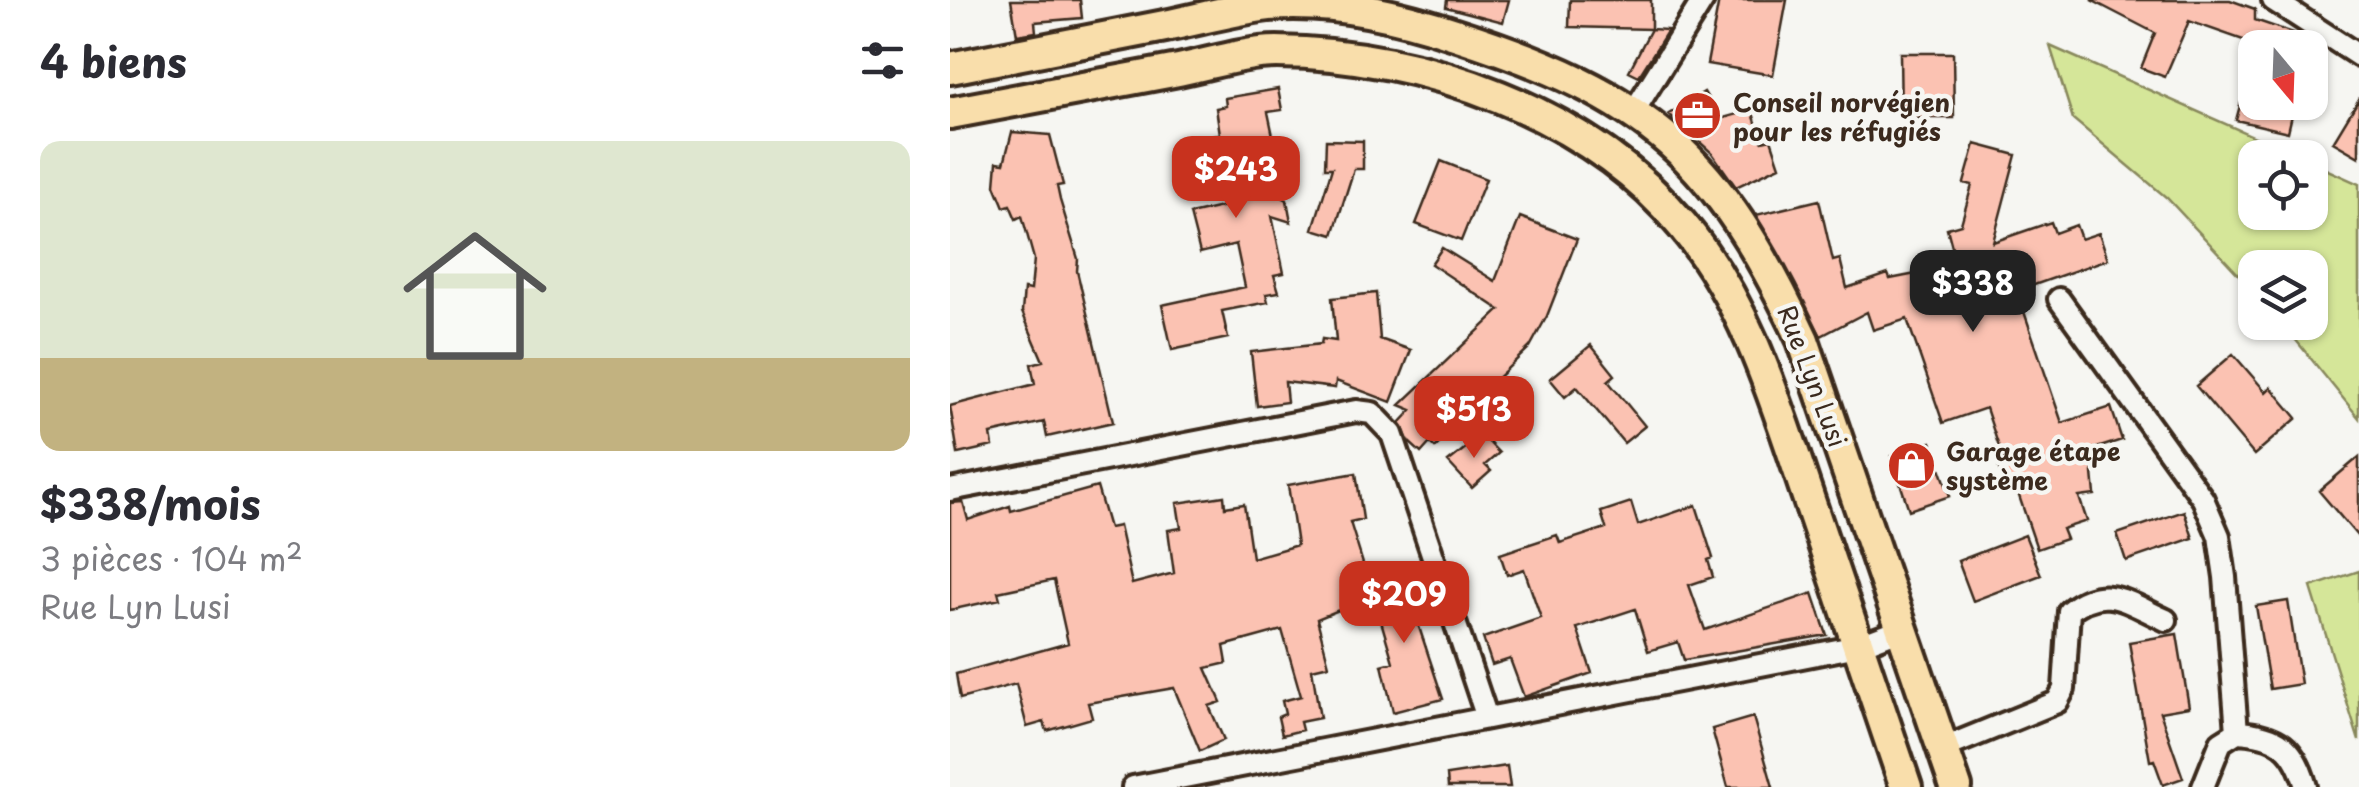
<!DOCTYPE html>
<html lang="fr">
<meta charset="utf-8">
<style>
:root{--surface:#fff;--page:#f2f2f3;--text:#2b2b33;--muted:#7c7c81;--line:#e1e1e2;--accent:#c8321e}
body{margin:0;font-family:"Playpen Sans",sans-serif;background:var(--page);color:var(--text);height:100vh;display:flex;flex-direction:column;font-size:38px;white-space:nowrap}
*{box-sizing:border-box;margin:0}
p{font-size:32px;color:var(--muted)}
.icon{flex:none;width:55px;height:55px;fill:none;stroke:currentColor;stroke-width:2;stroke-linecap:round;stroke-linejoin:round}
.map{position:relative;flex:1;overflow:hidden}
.drawer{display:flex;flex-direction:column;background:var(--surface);width:950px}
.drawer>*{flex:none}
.needle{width:65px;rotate:161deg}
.tools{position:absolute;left:1288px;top:30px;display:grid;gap:20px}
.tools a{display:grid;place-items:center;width:90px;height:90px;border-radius:20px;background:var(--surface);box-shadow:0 2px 8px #0004;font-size:50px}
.price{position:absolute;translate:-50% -85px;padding:0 22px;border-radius:20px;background:var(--accent);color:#fff;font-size:32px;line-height:65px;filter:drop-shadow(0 2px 5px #0008)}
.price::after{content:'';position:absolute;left:50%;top:60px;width:30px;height:22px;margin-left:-15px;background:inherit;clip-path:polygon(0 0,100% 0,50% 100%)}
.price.current{background:#222;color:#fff}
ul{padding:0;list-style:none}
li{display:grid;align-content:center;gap:20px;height:530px;padding:0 40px}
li+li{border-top:2px solid var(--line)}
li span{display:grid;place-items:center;height:310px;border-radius:20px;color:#555}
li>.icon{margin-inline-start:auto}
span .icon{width:180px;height:180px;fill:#fffc;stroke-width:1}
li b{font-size:42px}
h2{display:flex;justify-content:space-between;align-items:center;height:120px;padding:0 40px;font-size:42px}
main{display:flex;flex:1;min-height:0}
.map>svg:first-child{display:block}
.green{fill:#d5e699;stroke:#88885c;stroke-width:2.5}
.building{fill:#fbc2b2;stroke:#3b2a1e;stroke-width:2.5}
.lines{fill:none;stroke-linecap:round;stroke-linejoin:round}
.street-casing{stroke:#3b2a1e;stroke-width:28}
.primary-casing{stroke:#3b2a1e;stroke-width:38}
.street{stroke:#f6f6f2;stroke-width:20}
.primary{stroke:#f9deab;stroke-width:30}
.labels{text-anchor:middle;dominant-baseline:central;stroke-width:9;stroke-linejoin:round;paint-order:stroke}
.poi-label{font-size:25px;font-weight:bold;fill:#3b2a1e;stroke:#f6f6f2;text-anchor:start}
.street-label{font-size:25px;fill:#3b2a1e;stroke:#f6f6f2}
</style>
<main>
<section class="drawer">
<h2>4 biens<svg class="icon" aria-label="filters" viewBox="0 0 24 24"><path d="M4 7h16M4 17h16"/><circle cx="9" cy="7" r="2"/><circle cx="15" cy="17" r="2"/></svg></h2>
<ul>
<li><span style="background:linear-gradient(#dfe7d0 70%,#c2b280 0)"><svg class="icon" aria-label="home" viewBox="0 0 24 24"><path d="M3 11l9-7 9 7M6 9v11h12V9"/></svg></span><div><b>$338/mois</b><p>3 pièces · 104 m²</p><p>Rue Lyn Lusi</p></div></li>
</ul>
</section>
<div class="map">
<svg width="1409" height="787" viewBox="0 0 1409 787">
<rect width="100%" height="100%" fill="#f6f6f2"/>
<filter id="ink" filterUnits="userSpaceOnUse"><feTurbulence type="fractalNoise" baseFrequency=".01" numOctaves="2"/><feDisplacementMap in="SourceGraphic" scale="20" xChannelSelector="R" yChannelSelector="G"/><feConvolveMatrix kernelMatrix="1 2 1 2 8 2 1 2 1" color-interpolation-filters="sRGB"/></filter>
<g filter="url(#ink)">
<path class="green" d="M1100,46L1350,157L1305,158V212H1360V162L1409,184V418L1332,323L1360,322V268H1305V292L1217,198L1123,119Z
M1409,571V741L1361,587Z"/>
<path class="building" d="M61,0H130L132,18L85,22L86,32L67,35Z
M497,0H559L553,22L496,7Z
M620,0H701V29L619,27Z
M769,0H837L823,75L757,64Z
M1141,0H1280L1305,9V20L1352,36L1371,48H1316L1239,21L1215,77L1191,68L1205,33Z
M701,29L718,30L689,76L679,71Z
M950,53H1003L1004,118H951Z
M328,89L332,110L318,112L329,164L284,166L337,200L341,222L322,216L334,273L324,275L329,292L316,294L318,302L272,311L278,338L222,350L212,305L295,287L286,244L250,253L240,214L275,206L263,135L270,134L266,108L276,106L275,98Z
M754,92L770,119L802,110L812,141L821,139L830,166L786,187L762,153L719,114Z
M1409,99V157L1383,142Z
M1291,102H1345L1338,132L1286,120Z
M62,132L100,135L113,185L107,186L110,200L128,259L127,271L163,422L97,437L94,422L41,434L43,446L8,454L0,406L85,384L81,364L93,361L72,312L74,289L81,290L84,259L72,216L66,219L60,205L54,207L45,185L47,162L54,163Z
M376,140L413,141V169H404L383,235L363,229L382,168H375Z
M1025,144L1066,155L1043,242L1101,222L1105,233L1126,225L1131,239L1149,233L1158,259L1067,291L1112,423L1161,407L1172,440L1141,450L1145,495L1129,497L1137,521L1112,529L1116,539L1087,549L1066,487L1056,490L1048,465L1054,462L1036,408L993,423L957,319L923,330L917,312L871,336L806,215L869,200L883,261L890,259L897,288L938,274L940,279L1007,266L997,228L1011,224L1022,185L1014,183Z
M491,161L536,179L511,241L466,224Z
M570,217L627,239L597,316L580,347L511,413L515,416L485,448L480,443L471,453L459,442L450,423L462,410L450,405L550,310L481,264L492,248L545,281Z
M426,293L430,339L461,350L441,402L386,381L385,388L335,382L337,402L307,406L301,352L371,344L372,339L386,341L382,298Z
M641,345L665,375L658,381L695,426L674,443L627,387L615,397L600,379Z
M1283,354L1316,392L1321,387L1347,418L1304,455L1246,386Z
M532,435L549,453L535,465L541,471L522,488L498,462Z
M981,442L1000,496L959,510L941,456Z
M1409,457V538L1369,491Z
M406,473L413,519L400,522L423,596L367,619L379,665L362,669L370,718L350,722L352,730L332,735L328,717L335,714L332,701L351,696L332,630L274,646L277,663L256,668L271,702L259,706L274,740L250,751L224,688L138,703L142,718L97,731L94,722L77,727L66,684L10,699L6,674L118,643L104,580L48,592L50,599L0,610V503L13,502L18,520L60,506L61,511L147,487L159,528L169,526L182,584L224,573L218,530L231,528L227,503L274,496L275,507L294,504L302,558L347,545L338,485Z
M681,502L688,525L746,505L763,558L758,560L763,577L739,585L755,630L863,593L877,635L734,660L728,642L698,651L685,609L627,628L642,673L574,697L560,659L542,665L533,638L591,618L574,569L557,575L550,554L607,535L610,543L656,528L651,512Z
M1234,511L1243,538L1176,561L1167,534Z
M1075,535L1091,575L1023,601L1008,561Z
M450,570L493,699L443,712L432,665L443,662L419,580Z
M1338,601L1351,684L1320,689L1306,606Z
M1227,634L1239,707L1210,712L1233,778L1213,785L1204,760L1200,761L1179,642Z
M803,717L823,787H778L762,729Z
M557,766L560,787H498L497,775Z"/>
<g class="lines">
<defs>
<path id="street" d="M1323,0L1409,56
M684,111L753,0
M1109,299L1253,499L1269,536L1275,577L1287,732
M0,490L406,411L422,413L442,434L537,718
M994,748L1107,702L1114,689L1119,611C1156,582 1178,603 1216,620
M183,787L908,646L952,629
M1253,787L1271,742L1287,732C1328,734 1345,747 1356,787"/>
<path id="primary" d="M0,68C72,54 144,40 215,26C250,19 285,9 319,5C380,0 448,15 505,34C699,96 767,156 853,340L1006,787
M0,113C74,99 149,85 223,71C256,65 294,52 327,52C472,53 639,112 733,226C798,304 827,406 859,500C891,596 924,691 956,787"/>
</defs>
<use href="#street" class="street-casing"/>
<use href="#primary" class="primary-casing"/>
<use href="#street" class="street"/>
<use href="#primary" class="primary"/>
</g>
</g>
<defs>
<symbol id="office-disc" viewBox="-11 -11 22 22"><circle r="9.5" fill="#c8321e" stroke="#f6f6f2"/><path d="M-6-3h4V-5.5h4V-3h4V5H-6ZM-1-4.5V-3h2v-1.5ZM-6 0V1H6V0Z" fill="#fff"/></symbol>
<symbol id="shop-disc" viewBox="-11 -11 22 22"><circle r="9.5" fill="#c8321e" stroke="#f6f6f2"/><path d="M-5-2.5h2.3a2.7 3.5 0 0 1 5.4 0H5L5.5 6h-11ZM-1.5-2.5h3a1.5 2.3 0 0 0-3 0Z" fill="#fff"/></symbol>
</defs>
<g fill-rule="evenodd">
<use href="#office-disc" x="720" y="88" width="55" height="55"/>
<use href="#shop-disc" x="934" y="438" width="55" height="55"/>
</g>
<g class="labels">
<g class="poi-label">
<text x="783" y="102">Conseil norvégien<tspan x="783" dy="29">pour les réfugiés</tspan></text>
<text x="996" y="451">Garage étape<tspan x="996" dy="29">système</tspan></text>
</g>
<g class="street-label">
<text transform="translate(863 376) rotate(69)">Rue Lyn Lusi</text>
</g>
</g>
</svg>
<div class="tools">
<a><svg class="needle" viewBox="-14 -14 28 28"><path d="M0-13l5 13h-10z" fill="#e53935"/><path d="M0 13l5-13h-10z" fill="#7c7c81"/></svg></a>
<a><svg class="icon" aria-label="locate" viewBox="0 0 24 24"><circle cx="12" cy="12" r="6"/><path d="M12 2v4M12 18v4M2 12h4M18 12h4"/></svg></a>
<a><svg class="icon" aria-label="layers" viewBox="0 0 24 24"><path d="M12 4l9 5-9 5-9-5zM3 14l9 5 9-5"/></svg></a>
</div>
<b class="price" style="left:286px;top:221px">$243</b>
<b class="price current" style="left:1023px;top:335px">$338</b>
<b class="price" style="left:524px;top:461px">$513</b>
<b class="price" style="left:454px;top:646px">$209</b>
</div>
</main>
